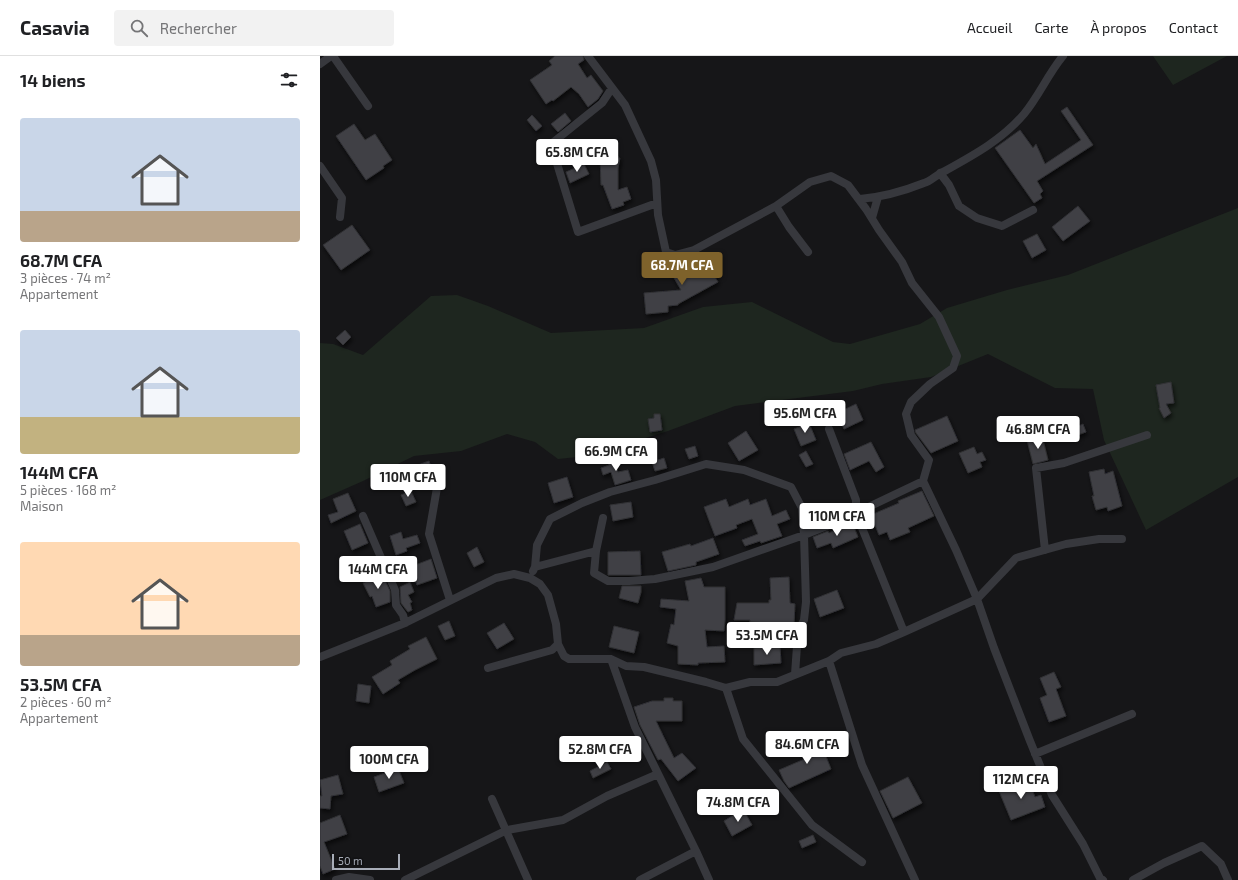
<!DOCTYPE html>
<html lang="fr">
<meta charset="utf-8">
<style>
:root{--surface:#fff;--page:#f2f2f2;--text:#202124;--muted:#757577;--line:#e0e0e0;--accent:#7e622b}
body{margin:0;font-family:"Exo 2",sans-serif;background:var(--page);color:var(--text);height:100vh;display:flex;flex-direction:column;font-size:15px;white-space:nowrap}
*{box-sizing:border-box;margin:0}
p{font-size:13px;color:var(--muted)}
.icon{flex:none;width:22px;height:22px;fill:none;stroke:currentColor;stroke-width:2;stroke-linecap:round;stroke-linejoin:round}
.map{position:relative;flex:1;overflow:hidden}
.panel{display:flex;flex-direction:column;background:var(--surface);width:320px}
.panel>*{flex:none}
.scale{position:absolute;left:12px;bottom:10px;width:68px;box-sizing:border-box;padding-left:4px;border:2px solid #a8adb8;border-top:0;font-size:11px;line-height:14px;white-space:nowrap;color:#a8adb8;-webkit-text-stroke:3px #111113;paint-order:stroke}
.price{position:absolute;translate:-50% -34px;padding:0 9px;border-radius:4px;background:#fff;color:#222;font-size:13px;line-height:26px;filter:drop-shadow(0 1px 2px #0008)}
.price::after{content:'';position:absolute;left:50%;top:24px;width:12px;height:9px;margin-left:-6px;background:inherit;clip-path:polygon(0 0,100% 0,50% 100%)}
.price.selected{background:var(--accent);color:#fff}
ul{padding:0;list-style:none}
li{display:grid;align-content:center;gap:8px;height:212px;padding:0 20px}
li span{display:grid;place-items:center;height:124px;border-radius:4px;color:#555}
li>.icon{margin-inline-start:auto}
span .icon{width:72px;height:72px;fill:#fffc;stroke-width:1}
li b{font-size:17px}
h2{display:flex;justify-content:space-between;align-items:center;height:48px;padding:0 20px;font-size:17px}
header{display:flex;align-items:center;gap:24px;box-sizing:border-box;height:56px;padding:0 20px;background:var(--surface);border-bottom:1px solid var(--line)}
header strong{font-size:19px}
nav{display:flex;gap:22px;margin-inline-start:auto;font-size:14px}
.search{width:280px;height:36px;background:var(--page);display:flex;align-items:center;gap:10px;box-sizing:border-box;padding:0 14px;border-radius:4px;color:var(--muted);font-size:15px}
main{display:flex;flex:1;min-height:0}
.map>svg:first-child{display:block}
.green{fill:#1e261f}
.building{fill:#404145;stroke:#303034;filter:url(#shadow)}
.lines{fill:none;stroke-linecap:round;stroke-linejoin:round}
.minor{stroke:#37383d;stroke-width:8}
</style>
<header>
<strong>Casavia</strong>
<div class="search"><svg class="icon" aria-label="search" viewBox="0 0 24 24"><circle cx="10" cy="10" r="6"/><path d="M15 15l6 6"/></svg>Rechercher</div>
<nav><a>Accueil</a><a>Carte</a><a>À propos</a><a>Contact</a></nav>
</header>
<main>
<section class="panel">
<h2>14 biens<svg class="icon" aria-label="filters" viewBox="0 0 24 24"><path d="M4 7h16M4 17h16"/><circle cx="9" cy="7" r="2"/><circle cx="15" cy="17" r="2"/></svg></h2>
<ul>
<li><span style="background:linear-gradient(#c9d6e8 75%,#b9a48a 0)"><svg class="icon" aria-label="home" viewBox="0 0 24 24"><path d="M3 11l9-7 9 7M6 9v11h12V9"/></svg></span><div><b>68.7M CFA</b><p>3 pièces · 74 m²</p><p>Appartement</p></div></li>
<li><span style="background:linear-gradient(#c9d6e8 70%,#c2b280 0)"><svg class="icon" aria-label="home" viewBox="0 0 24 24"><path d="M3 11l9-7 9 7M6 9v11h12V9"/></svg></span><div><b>144M CFA</b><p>5 pièces · 168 m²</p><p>Maison</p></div></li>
<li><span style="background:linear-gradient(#ffd9b3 75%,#b9a48a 0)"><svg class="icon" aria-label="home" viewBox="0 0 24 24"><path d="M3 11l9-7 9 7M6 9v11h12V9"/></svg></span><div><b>53.5M CFA</b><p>2 pièces · 60 m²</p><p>Appartement</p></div></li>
</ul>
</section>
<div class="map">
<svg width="918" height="824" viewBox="0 0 918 824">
<defs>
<filter id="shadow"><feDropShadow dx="1.5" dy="3" stdDeviation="2" flood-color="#0009"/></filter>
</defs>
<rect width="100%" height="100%" fill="#161618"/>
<path class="green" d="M833,0H907L853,29Z
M918,152V421L826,474L784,384L773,333L735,332L668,298L611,321L562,328L533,335L415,350L348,375L287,394L257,401L238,403L215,386L187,378L141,395L94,400L43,425L0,444V287L13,288L43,299L111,240L137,239L168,250L231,277L324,272L383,251L432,246L513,286L530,288L600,268L627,252L687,234L748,219Z"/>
<path class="building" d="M235,0H263L264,4L258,8L267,22L271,19L283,35L278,43L268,51L259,38L251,31L233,45L232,44L226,48L210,24L232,9L229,5Z
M747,51L773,89L717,125L723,135L720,138L722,142L714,147L675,92L700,74L713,92L716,88L725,108L761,84L741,55Z
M245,57L251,65L238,76L231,68Z
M212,59L222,70L216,75L207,64Z
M34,68L45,84L55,78L72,104L63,110L64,112L46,124L16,80Z
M280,100H298V102H300L298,112V134L307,131L311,143L303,146L304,149L292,153L283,129H281Z
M264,108L269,118L250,127L246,116Z
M758,150L770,165L743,185L732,171Z
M32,169L50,194L21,214L3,189Z
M717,178L726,194L712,202L703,185Z
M382,198L398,226L358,248V249L348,250V256L326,258L324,237L361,234L350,215Z
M25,274L31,281L23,289L16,282Z
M851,326L854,347L846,348L851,357L844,362L839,352H840L836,329Z
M536,348L543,364L524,373L517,357Z
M334,358H340L342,374L330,376L328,363L334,362Z
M627,360L638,385L611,397L596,377L595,374Z
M489,367L496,384L481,390L474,373Z
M763,368L766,376L752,381L749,374Z
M426,375L438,394L419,405L408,387Z
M722,380L728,404L713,408L707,384Z
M551,386L564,411L556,416L549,405L530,414L524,398Z
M375,390L378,400L369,403L365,393Z
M654,391L657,398L662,396L666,404L660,406L662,411L648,417L639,397Z
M486,395L493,408L486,411L479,399Z
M292,400L298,416L308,414L311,424L295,429L291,416L283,419L281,412L289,409L287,402Z
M344,402L347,412L335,415L332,406Z
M109,405L113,416L99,421L95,410Z
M784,413L785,418L793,415L802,450L788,455L787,451L776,454L772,440H774L769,416Z
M247,421L253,441L234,447L228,427Z
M91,435L96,446L86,450L81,439Z
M602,435L614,460L588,472L590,476L570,484L567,476L559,479L551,459L579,447L578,445Z
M28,437L36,455L11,467L8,459L18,456L13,443Z
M406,443L409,451L428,443L430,449L446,443L452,460L466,454L470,463L457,468L462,480L441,487L440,485L425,490L422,484L438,478L432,463L416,469L417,472L395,480L384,451Z
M311,446L313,461L293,465L290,449Z
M532,466L538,481L513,492L511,487L497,492L493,481L508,475L509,477Z
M40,468L48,487L32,494L24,475Z
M81,476L83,483L97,479L100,487L86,492L87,495L76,499L70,480Z
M393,482L399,498L376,506V509L348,515L342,496L370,488L371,490Z
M157,491L164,506L154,511L147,497Z
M320,495L321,519H288V496Z
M111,503L117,522L97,529L90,511Z
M62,518L70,535V546L56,551L52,540L50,541L43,527Z
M469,521L470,547L475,548L474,568L430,566V564H414L417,547H449V544H451L450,522Z
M381,522L384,531H405V564L404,575L385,574L387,591L404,590L405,606L378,607V609L358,608V590L347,587L351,568L354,569L356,553L340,551L341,543L369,545L365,525Z
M90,526L94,536L88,539L92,546L90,547L92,554L88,556L81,547L80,531Z
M302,530H321V536L318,547L299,542Z
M517,534L524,552L500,561L494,543Z
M129,565L135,580L125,584L118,570Z
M184,567L194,583L177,593L167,577Z
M294,570L319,576L314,597L289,591Z
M106,581L117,603L95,614L78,624L80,627L63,638L52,621L72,609L70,605L90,593L88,590Z
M460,590L461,607L434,609V592Z
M734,616L741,631L736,633L746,660L729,666L720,642L727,639L720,622Z
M38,628L51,630L49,647L36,645Z
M344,642H353V645H362V665H336L354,702L362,697L376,712L358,725L341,703L338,704L320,669L314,651L332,645H344Z
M495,678L499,686L500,685L511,713L469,732L464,725L459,714L494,699L486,682Z
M287,706L291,713L273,722L270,715Z
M78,712L84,727L59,736L54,721Z
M18,719L23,738L11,740L10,753L0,752V740H2L0,724Z
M588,721L602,747L573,762L560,735Z
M709,725L715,741L721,739L725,751L691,764L679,735Z
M423,753L432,769L412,780L404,765Z
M20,759L27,778L4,786L15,813L3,818L0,810V767Z
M493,779L496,786L482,792L479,785Z"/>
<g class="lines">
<path class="minor" d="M13,0L48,50
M268,0L305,49L331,105L336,124L338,159L346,196L355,199L374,194L456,150L490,126L511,120L528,129L546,153L559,174L582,206L592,227L619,261L637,300L633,312L610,328L591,346L586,358L591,379L609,404L603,425L636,494L657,543L674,592L710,685L732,739L763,788L780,822L783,824
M0,8L11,0
M292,32L282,47L231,88L258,176L337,147
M0,110L22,142L20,161
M620,117L629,129L639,150L657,162L682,170L713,154
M540,143C562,141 584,135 604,127C611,125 616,119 623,116C652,100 682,84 704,58C719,40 728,18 743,0
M456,150L469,171L488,196
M552,162L558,141
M509,373L536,444V457L584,576
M118,426L109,478L130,544
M43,460L75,534L76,549L83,559L85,567
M283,462L276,495L274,517L288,525H309L335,523L393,511L484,479L517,466L603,425
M725,494L716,412L744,407L827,379
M215,511L217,489L230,463L262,447L290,436L335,424L386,408L424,414L471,431L482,452L484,479L486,546L484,564L478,576L475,618
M213,515L215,511L276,495
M0,601L85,567L176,522L194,518L210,522L220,528L228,539L236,568L238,588L244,600L249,603H291L306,610L324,611L386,626L406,632L430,626H457L509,605L521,597L556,588L584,576L657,543L696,502L746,488L779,483H802
M291,603L315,671L376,795L389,824
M509,605L542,709L595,824
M168,612L232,594L238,588
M406,632L423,683L492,769L542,806
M715,698L812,658
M172,743L208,824
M29,821L50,824
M16,824L29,821V824
M85,824L187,774L243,764L287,740L338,718
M320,824L376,795
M813,824L844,807L882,790L901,808L908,824"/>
</g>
</svg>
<div class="scale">50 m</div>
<b class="price" style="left:257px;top:117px">65.8M CFA</b>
<b class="price selected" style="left:362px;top:230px">68.7M CFA</b>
<b class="price" style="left:485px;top:378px">95.6M CFA</b>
<b class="price" style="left:718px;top:394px">46.8M CFA</b>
<b class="price" style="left:296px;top:416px">66.9M CFA</b>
<b class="price" style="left:88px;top:442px">110M CFA</b>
<b class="price" style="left:517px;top:481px">110M CFA</b>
<b class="price" style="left:58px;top:534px">144M CFA</b>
<b class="price" style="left:447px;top:600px">53.5M CFA</b>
<b class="price" style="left:487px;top:709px">84.6M CFA</b>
<b class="price" style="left:280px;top:714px">52.8M CFA</b>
<b class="price" style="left:69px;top:724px">100M CFA</b>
<b class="price" style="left:701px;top:744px">112M CFA</b>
<b class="price" style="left:418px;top:767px">74.8M CFA</b>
</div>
</main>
